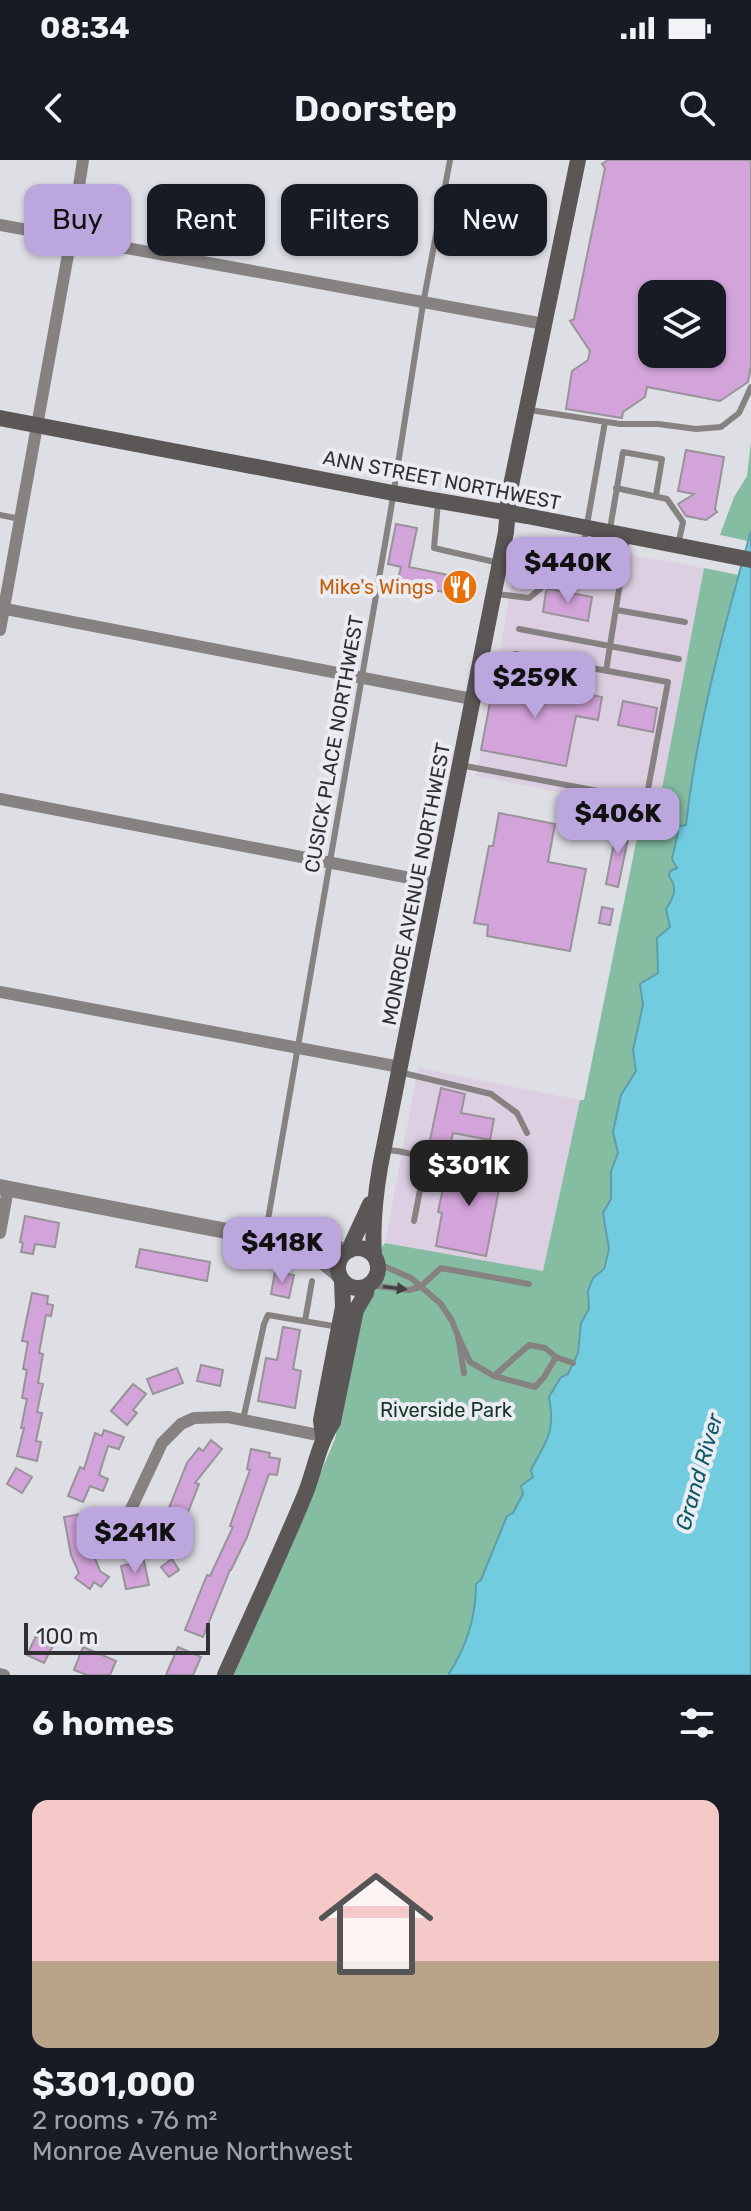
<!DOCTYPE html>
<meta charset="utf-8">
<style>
:root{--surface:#171b24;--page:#20242c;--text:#f1f3f6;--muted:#9ea1a6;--accent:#bba6dd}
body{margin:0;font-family:Rubik,sans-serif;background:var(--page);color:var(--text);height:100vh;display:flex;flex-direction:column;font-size:30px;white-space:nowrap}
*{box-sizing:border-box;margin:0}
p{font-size:26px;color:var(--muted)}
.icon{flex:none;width:44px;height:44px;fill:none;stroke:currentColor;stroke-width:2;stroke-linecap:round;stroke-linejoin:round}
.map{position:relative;height:1515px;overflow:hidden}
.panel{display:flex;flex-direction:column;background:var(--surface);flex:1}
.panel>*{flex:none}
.top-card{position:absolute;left:24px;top:24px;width:704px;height:72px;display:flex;gap:16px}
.buttons{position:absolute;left:638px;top:120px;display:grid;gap:16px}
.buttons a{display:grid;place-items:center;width:88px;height:88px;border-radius:16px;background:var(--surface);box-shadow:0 2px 6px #0004;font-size:40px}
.scale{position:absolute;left:24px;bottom:20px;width:186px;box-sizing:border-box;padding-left:8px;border:4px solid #303033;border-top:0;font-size:22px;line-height:28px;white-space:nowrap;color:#303033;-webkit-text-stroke:6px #ebebf2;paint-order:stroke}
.price{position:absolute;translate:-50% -68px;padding:0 18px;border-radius:16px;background:var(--accent);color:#111;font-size:26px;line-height:52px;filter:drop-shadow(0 2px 4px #0008)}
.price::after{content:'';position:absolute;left:50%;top:48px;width:24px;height:18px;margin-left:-12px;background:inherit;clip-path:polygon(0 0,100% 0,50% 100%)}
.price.current{background:#222;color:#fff}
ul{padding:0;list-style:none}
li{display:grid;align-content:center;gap:16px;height:424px;padding:0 32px}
li span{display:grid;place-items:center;height:248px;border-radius:16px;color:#555}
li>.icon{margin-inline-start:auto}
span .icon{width:144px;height:144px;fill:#fffc;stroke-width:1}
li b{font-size:34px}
h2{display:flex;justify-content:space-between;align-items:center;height:96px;padding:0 32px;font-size:34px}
.pill{padding:0 28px;border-radius:16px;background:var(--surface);box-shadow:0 2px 6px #0004;font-size:28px;line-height:72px}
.pill.current{background:var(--accent);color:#111}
.status{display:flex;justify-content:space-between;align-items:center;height:56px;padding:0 40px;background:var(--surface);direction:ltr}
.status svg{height:22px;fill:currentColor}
header{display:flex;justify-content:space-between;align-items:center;height:104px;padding:0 32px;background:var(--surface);font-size:36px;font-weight:600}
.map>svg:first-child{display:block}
.commercial{fill:#ddcfe2}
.green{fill:#85bda3}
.water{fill:#72ccdf;stroke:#5e9dab;stroke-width:2}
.building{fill:#d3a4da;stroke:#989399;stroke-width:2;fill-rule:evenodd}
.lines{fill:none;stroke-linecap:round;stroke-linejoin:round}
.service{stroke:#868282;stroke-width:6}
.minor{stroke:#868282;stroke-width:12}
.tertiary{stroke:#868282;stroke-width:16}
.secondary{stroke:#5c5757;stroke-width:16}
.oneway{fill:#414043}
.labels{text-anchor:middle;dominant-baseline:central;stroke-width:8;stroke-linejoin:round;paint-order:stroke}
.street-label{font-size:20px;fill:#303033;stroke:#ebebf2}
.food-label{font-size:20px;fill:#c56008;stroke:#ebebf2;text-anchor:end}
.park-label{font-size:20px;fill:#133628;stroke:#ebebf2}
.water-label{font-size:22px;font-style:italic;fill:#0a5a68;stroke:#ebebf2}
</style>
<div class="status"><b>08:34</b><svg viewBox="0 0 49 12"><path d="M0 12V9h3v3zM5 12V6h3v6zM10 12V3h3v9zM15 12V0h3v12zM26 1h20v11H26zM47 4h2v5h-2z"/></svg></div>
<header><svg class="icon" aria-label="back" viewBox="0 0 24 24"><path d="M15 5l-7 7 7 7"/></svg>Doorstep<svg class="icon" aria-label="search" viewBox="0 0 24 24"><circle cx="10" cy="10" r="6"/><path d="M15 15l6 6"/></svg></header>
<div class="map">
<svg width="751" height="1515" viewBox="0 0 751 1515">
<rect width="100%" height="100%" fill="#dedee5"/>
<path class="commercial" d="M529,377L704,408L658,651L476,616L519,387Z
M418,908L580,940L543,1112L385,1083Z"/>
<path class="green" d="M751,282V371L748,381L720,375L734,337L747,316Z
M704,408L738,415C716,495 695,583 686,665C675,671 675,687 672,699L677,709C673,725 676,735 666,749L670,767L657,779L658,813L640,824L643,845L633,890L636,911L621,935L613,972L618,993L611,1011V1039L603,1053L609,1089L603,1109L593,1118L589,1131V1150L581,1163L578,1193L568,1214L549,1237C555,1272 546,1280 531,1310L533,1317L513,1353L481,1420L476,1424C476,1456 466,1488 448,1515H234L335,1279L360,1154L381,1117V1088L385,1083L543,1111L580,940H584L643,648L658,650Z"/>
<path class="water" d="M751,371V1515H448C466,1488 476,1456 476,1424L481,1420L507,1356L513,1353L523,1334L521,1326L533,1317L531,1310C546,1281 556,1272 549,1237L561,1217L568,1214L578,1193L581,1163L589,1149L588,1131L593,1118L604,1109L609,1089L603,1053L611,1039V1011L618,993L613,972L621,935L636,911L633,890L643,845L640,824L658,813L657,778L670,767L666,749C674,737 678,728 669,716L670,711L677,708L672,699L678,672L676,668L678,665L682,666L686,665C697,566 724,466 751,371Z"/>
<path class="building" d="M608,0H751V206L748,222L720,241L647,227L645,237L623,252L622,258L566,249L572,211L588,200L590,191L570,161L574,159L605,8L602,4ZM652,134H712V194H652Z
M686,290L724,297L715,349L717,352L706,360L686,356L678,344L694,334L678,331Z
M396,364L417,368L409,407L468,419L465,436L397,423L401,407L388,404Z
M516,403L544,408L542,420L539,422L514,418Z
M549,429L592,437L588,461L543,452L546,431Z
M495,516L602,537L598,560L576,556L566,606L481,590Z
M623,541L657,548L653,572L618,565Z
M499,653L555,664L548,702L586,709L570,791L487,776L488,765L474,763L489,686H493Z
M617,667L630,669L618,727L606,724Z
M602,747L613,749L610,765L599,763Z
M441,928L465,934L461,953L494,959L490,980L453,973L449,990L429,985Z
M453,1000L503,1009L486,1096L436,1086L442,1053L438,1052L443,1028L447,1029Z
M25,1056L59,1063L55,1087L35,1084L33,1094L21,1092L23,1083L20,1082Z
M140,1089L210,1102L207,1121L136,1107Z
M275,1112L294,1115L289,1138L271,1134Z
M32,1133L48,1136L47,1144L53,1145L51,1156L46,1155L39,1193L43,1194L38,1223L43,1224L37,1252L42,1253L36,1281L41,1282L37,1301L17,1296L24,1268H21L27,1239L22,1238L27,1210L23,1209L28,1182L22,1181Z
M283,1167L300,1170L293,1209L301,1211L295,1248L258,1241L266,1198L277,1200Z
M201,1205L223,1210L220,1226L197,1221Z
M177,1208L183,1223L153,1234L147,1219Z
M133,1224L146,1234L133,1250L137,1253L127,1265L111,1251Z
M104,1270L124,1277L119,1289L108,1286L99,1315L108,1319L103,1331L90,1326L83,1342L68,1336L80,1307L84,1309L95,1273L102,1276Z
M211,1280L222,1289L195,1323L199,1324L178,1378L183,1380L180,1390L156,1383L159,1374L162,1375L171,1349L169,1348L187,1303L199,1288L203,1291Z
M251,1289L270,1293L269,1297L280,1299L277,1315L269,1314L247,1377L231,1410H230L203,1477L185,1470L207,1415L210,1416L233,1367L230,1366L250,1310L247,1309Z
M16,1308L32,1317L22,1333L7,1324Z
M82,1354L88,1389L91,1388L100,1411L109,1417L101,1427L94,1422L90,1429L75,1418L79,1413L71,1395L64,1357Z
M172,1399L179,1410L169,1417L161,1407Z
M144,1401L149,1425L126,1429L121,1406Z
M36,1476L45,1480L47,1476L56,1480L44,1503L27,1495Z
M83,1487L116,1501L110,1515H87L74,1510Z
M178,1487L201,1497L193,1515H166Z"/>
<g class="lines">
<path class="service" d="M530,250L620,264H658L696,269L721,267L739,253L751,227
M616,328L667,339L683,362L678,385
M438,343L434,388L499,403
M0,355L20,359
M610,369L623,292L662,299L656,335
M497,434L529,438L546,424L555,411L578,416L605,262
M617,450L685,462
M519,469L679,499
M606,511L627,379
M460,605L646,640L668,522L515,494
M399,912L491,934L517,953L527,973
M384,989C398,992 417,991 425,1004L414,1061
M265,1077L391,349L423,144L450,0
M377,1103L411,1118L441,1144L452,1161L458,1176L464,1213
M370,1125L409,1130L420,1127L441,1108L529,1124
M305,1161L312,1121
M458,1176L470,1202L494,1216L535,1227L544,1217L556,1197L545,1188L529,1185L494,1216
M556,1197L573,1203
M243,1260L264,1164L268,1155L339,1167"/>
<path class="minor" d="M0,65L544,164
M0,448L472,539
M0,470L71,78L83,0
M0,639L436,723
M0,832L400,907
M0,1073L8,1029
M124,1364L162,1283L181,1264L194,1258L228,1257L323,1276
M0,1514L4,1515"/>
<path class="tertiary" d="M0,1027L283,1082L324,1086L348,1091
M296,1087L319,1098L339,1115"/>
<path class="secondary" d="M0,258L393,333L527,356L751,400
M338 1108a20 20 0 1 1 40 0a20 20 0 1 1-40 0Z
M352,1089V1083L370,1044
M374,1096C372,1066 375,1037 380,1007L506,372L509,335L578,0
M323,1276L321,1260L343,1147L342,1121
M225,1515C252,1454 281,1393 306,1332C315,1308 319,1283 333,1262L356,1150L366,1133L367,1126"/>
</g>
<defs><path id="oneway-solid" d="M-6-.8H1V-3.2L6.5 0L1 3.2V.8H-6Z" transform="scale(2)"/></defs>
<use class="oneway" href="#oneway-solid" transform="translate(395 1128) rotate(7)"/>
<defs>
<symbol id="restaurant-disc" viewBox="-11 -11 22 22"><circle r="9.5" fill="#e8710a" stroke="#ebebf2"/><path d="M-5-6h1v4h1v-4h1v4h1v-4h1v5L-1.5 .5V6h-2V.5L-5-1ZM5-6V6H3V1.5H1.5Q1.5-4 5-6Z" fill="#fff"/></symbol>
</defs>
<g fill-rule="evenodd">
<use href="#restaurant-disc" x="440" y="407" width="40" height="40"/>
</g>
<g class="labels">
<g class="street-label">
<text transform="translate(442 320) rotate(11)">ANN STREET NORTHWEST</text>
<text transform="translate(334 584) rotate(-80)">CUSICK PLACE NORTHWEST</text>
<text transform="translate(416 724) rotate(-79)">MONROE AVENUE NORTHWEST</text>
</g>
<g class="food-label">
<text x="434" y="427">Mike's Wings</text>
</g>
<g class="park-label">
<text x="446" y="1250">Riverside Park</text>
</g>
<g class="water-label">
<text transform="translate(699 1312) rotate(-74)">Grand River</text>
</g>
</g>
</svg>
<div class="buttons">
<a><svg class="icon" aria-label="layers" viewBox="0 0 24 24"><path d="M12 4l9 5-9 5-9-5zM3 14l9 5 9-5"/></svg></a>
</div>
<div class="scale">100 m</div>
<b class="price" style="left:568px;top:445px">$440K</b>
<b class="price" style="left:535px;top:560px">$259K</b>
<b class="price" style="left:618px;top:696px">$406K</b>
<b class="price current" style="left:469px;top:1048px">$301K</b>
<b class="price" style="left:282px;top:1125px">$418K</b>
<b class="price" style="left:135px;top:1415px">$241K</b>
<div class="top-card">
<a class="pill current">Buy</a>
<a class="pill">Rent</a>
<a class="pill">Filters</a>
<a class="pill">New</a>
</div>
</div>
<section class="panel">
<h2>6 homes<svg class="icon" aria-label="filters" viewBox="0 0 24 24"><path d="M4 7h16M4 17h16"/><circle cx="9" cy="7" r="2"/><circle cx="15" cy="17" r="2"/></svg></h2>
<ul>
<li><span style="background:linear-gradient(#f6c9c9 65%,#b9a48a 0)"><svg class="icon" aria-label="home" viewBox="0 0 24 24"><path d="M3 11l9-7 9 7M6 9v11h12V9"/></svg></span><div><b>$301,000</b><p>2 rooms · 76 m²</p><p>Monroe Avenue Northwest</p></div></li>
</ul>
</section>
